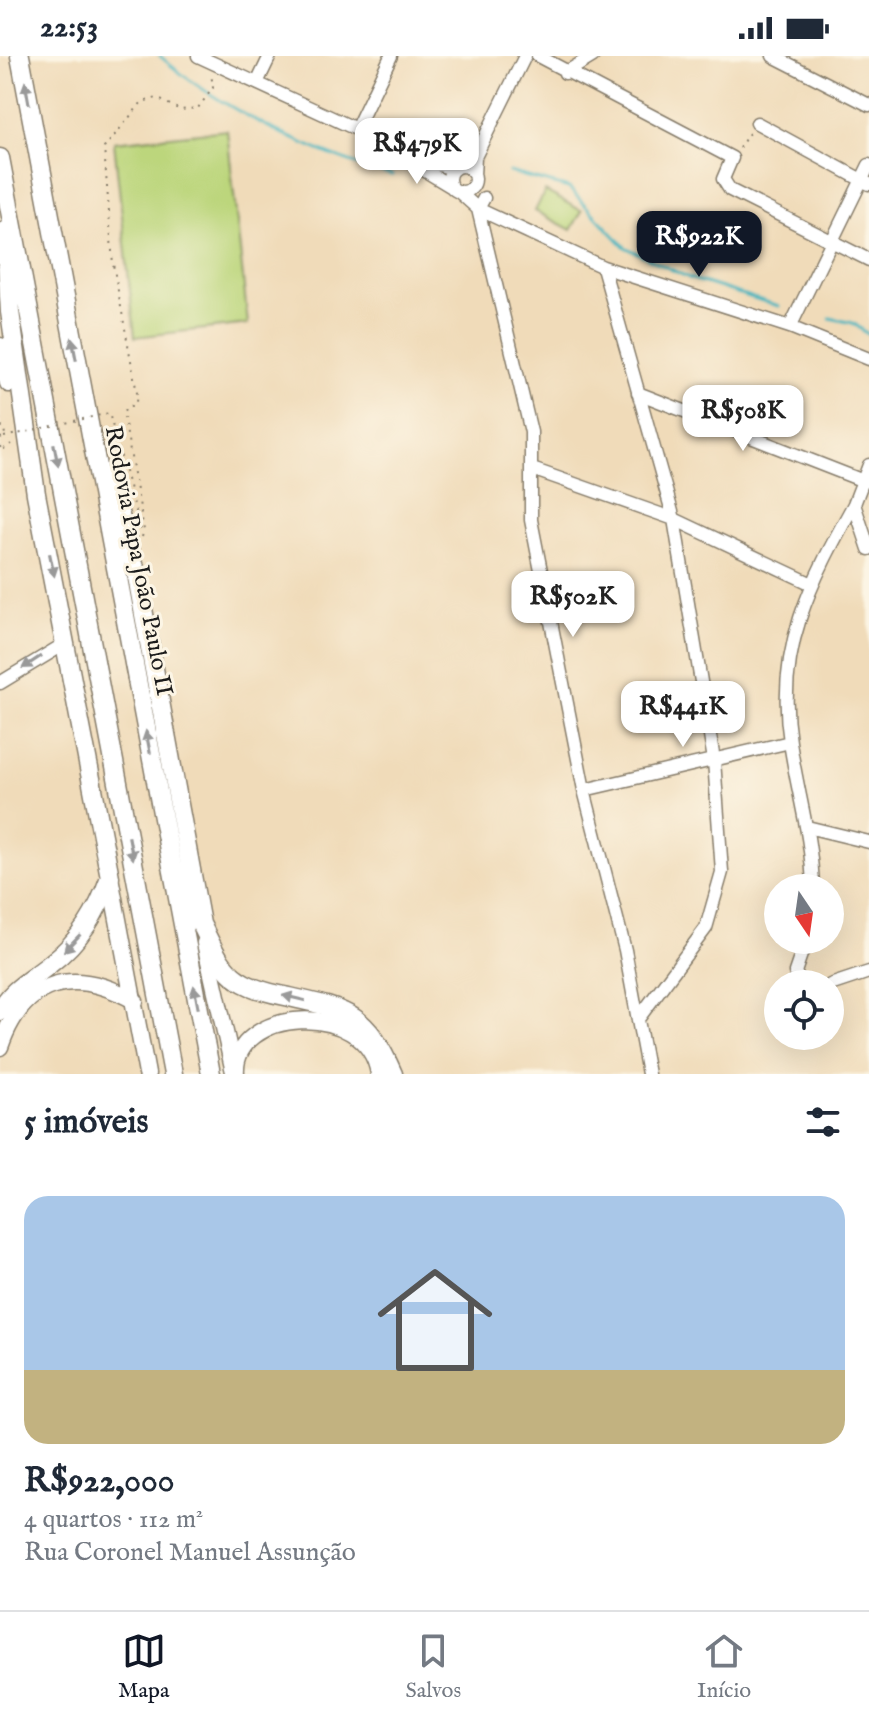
<!DOCTYPE html>
<html lang="pt">
<meta charset="utf-8">
<style>
:root{--surface:#fff;--page:#f2f2f3;--text:#1f2937;--muted:#747a83;--line:#e0e1e3;--accent:#111827}
body{margin:0;font-family:"IM FELL English",serif;background:var(--page);color:var(--text);height:100vh;display:flex;flex-direction:column;font-size:30px;white-space:nowrap}
*{box-sizing:border-box;margin:0}
p{font-size:26px;color:var(--muted)}
.icon{flex:none;width:44px;height:44px;fill:none;stroke:currentColor;stroke-width:2;stroke-linecap:round;stroke-linejoin:round}
.map{position:relative;height:1018px;overflow:hidden}
.sheet{display:flex;flex-direction:column;background:var(--surface);flex:1}
.sheet>*{flex:none}
.needle{width:52px;rotate:167deg}
.buttons{position:absolute;left:764px;top:818px;display:grid;gap:16px}
.buttons a{display:grid;place-items:center;width:80px;height:80px;border-radius:50%;background:var(--surface);box-shadow:0 8px 32px #0002;font-size:40px}
.price{position:absolute;translate:-50% -68px;padding:0 18px;border-radius:16px;background:#fff;color:#222;font-size:26px;line-height:52px;filter:drop-shadow(0 2px 4px #0008)}
.price::after{content:'';position:absolute;left:50%;top:48px;width:24px;height:18px;margin-left:-12px;background:inherit;clip-path:polygon(0 0,100% 0,50% 100%)}
.price.selected{background:var(--accent);color:#fff}
ul{padding:0;list-style:none}
li{display:grid;align-content:center;gap:16px;height:424px;padding:0 24px}
li+li{border-top:2px solid var(--line)}
li span{display:grid;place-items:center;height:248px;border-radius:24px;color:#555}
li>.icon{margin-inline-start:auto}
span .icon{width:144px;height:144px;fill:#fffc;stroke-width:1}
li b{font-size:34px}
h2{display:flex;justify-content:space-between;align-items:center;height:96px;padding:0 24px;font-size:34px}
.status{display:flex;justify-content:space-between;align-items:center;height:56px;padding:0 40px;background:var(--surface);direction:ltr}
.status svg{height:22px;fill:currentColor}
.tabs{display:flex;justify-content:space-around;align-items:center;height:112px;border-top:2px solid var(--line);background:var(--surface);font-size:22px;color:var(--muted)}
.tabs a{display:grid;justify-items:center;gap:4px}
.tabs .selected{color:var(--accent)}
.map>svg:first-child{display:block}
.green{fill:#bcd67b;stroke:#6c794c;stroke-width:2}
.lines{fill:none;stroke-linecap:round;stroke-linejoin:round}
.stream{stroke:#46b5bf;stroke-width:3}
.minor-casing{stroke:#867c6a;stroke-width:15}
.major-casing{stroke:#867c6a;stroke-width:19}
.highway-casing{stroke:#867c6a;stroke-width:21}
.path{stroke:#867c6a;stroke-width:2;stroke-dasharray:2 6;stroke-linecap:butt}
.minor{stroke:#fff;stroke-width:12}
.major{stroke:#fff;stroke-width:16}
.highway{stroke:#fff;stroke-width:18}
.path-bridge{stroke:#867c6a;stroke-width:2;stroke-dasharray:2 6;stroke-linecap:butt}
.oneway{fill:#999}
.labels{text-anchor:middle;dominant-baseline:central;stroke-width:6;stroke-linejoin:round;paint-order:stroke}
.street-label{font-size:24px;fill:#1c1c1c;stroke:#fcf5e5}
</style>
<div class="status"><b>22:53</b><svg viewBox="0 0 49 12"><path d="M0 12V9h3v3zM5 12V6h3v6zM10 12V3h3v9zM15 12V0h3v12zM26 1h20v11H26zM47 4h2v5h-2z"/></svg></div>
<div class="map">
<svg width="869" height="1018" viewBox="0 0 869 1018">
<rect width="100%" height="100%" fill="#fcf5e5"/>
<filter id="ink" filterUnits="userSpaceOnUse"><feTurbulence type="fractalNoise" baseFrequency=".0125" numOctaves="2"/><feDisplacementMap in="SourceGraphic" scale="16" xChannelSelector="R" yChannelSelector="G"/><feConvolveMatrix kernelMatrix="1 2 1 2 8 2 1 2 1" color-interpolation-filters="sRGB"/></filter>
<filter id="wash" filterUnits="userSpaceOnUse"><feTurbulence type="fractalNoise" baseFrequency=".006" numOctaves="4" result="noise"/><feDisplacementMap in="SourceGraphic" scale="32" xChannelSelector="R" yChannelSelector="G"/><feGaussianBlur stdDeviation="1.8" result="paint"/><feColorMatrix in="noise" values="0 0 0 0 0 0 0 0 0 0 0 0 0 0 0 0 0 1.4 0 .05"/><feComposite in="paint" operator="in"/></filter>
<g filter="url(#wash)">
<rect width="100%" height="100%" fill="#f0dbb9"/>
<path class="green" d="M227,74L248,268L135,281L114,86Z
M545,135L582,155L571,174L535,155Z"/>
<g class="lines">
<path class="stream" d="M160,0C216,51 319,100 392,119
M509,116L569,132L625,191L689,222L779,250
M830,262L853,267L869,279"/>
</g>
</g>
<g filter="url(#ink)">
<g class="lines">
<defs>
<path id="minor" d="M198,0L356,73L452,131
M538,0L732,102L723,123L730,134L869,204
M773,0L869,49
M565,17L593,0
M257,27L270,0
M757,67L869,128
M356,73L391,0
M415,103L454,113
M449 123a13 13 0 1 1 26 0a13 13 0 1 1-26 0Z
M474,119L475,101L525,0
M458,135L478,153L603,211L790,271L869,303
M484,142L478,153L531,376V464L584,734L625,894L648,1018
M603,211L674,463L714,704L722,816L706,872L638,963
M790,271L869,109
M638,337L861,424
M869,409L854,448L869,493
M532,413L674,463L810,527
M0,627L66,587
M584,734L790,686
M807,771L869,786
M813,832C812,782 797,735 790,686C775,593 811,526 854,448
M806,884L795,916L800,926L807,928
M830,929L869,916"/>
<path id="major" d="M110,821L147,1018
M205,887L234,1016
M0,991C24,921 75,911 135,945
M236,1018C231,952 367,941 379,1018"/>
<path id="highway" d="M20,0L211,1018
M0,102L173,1018
M0,291L9,327
M109,422L136,515L201,868C211,887 220,912 239,924C252,933 270,937 285,940C348,954 366,956 393,1018
M0,955C11,933 32,923 50,908C81,884 97,857 110,821L36,438L10,256L5,175"/>
</defs>
<use href="#minor" class="minor-casing"/>
<use href="#major" class="major-casing"/>
<use href="#highway" class="highway-casing"/>
<path class="path" d="M739,92L749,77
M0,362L3,377L8,376
M0,382L4,381
M0,390L1,395L11,388
M136,456L142,478
M142,481L144,474L123,356L136,346L137,337L113,208L104,92L142,46L157,42L180,54L198,52L213,32L211,17"/>
<use href="#minor" class="minor"/>
<use href="#major" class="major"/>
<use href="#highway" class="highway"/>
<path class="path-bridge" d="M4,381L109,357L136,456"/>
</g>
<defs><path id="oneway-solid" d="M-6-.8H1V-3.2L6.5 0L1 3.2V.8H-6Z" transform="scale(2)"/></defs>
<g class="oneway">
<use href="#oneway-solid" transform="translate(27 37) rotate(-100)"/>
<use href="#oneway-solid" transform="translate(74 293) rotate(-101)"/>
<use href="#oneway-solid" transform="translate(56 399) rotate(79)"/>
<use href="#oneway-solid" transform="translate(52 509) rotate(78)"/>
<use href="#oneway-solid" transform="translate(32 606) rotate(147)"/>
<use href="#oneway-solid" transform="translate(148 686) rotate(-101)"/>
<use href="#oneway-solid" transform="translate(131 792) rotate(79)"/>
<use href="#oneway-solid" transform="translate(72 887) rotate(134)"/>
<use href="#oneway-solid" transform="translate(196 941) rotate(-101)"/>
<use href="#oneway-solid" transform="translate(294 942) rotate(-167)"/>
</g>
</g>
<g class="labels">
<g class="street-label">
<text transform="translate(138 505) rotate(79)">Rodovia Papa João Paulo II</text>
</g>
</g>
</svg>
<div class="buttons">
<a><svg class="needle" viewBox="-14 -14 28 28"><path d="M0-13l5 13h-10z" fill="#e53935"/><path d="M0 13l5-13h-10z" fill="#747a83"/></svg></a>
<a><svg class="icon" aria-label="locate" viewBox="0 0 24 24"><circle cx="12" cy="12" r="6"/><path d="M12 2v4M12 18v4M2 12h4M18 12h4"/></svg></a>
</div>
<b class="price" style="left:417px;top:130px">R$479K</b>
<b class="price selected" style="left:699px;top:223px">R$922K</b>
<b class="price" style="left:743px;top:397px">R$508K</b>
<b class="price" style="left:573px;top:583px">R$502K</b>
<b class="price" style="left:683px;top:693px">R$441K</b>
</div>
<section class="sheet">
<h2>5 imóveis<svg class="icon" aria-label="filters" viewBox="0 0 24 24"><path d="M4 7h16M4 17h16"/><circle cx="9" cy="7" r="2"/><circle cx="15" cy="17" r="2"/></svg></h2>
<ul>
<li><span style="background:linear-gradient(#a9c7e8 70%,#c2b280 0)"><svg class="icon" aria-label="home" viewBox="0 0 24 24"><path d="M3 11l9-7 9 7M6 9v11h12V9"/></svg></span><div><b>R$922,000</b><p>4 quartos · 112 m²</p><p>Rua Coronel Manuel Assunção</p></div></li>
</ul>
</section>
<nav class="tabs">
<a class="selected"><svg class="icon" aria-label="map" viewBox="0 0 24 24"><path d="M3 6l6-2 6 2 6-2v14l-6 2-6-2-6 2zM9 4v14M15 6v14"/></svg>Mapa</a>
<a><svg class="icon" aria-label="saved" viewBox="0 0 24 24"><path d="M7 4h10v16l-5-4-5 4z"/></svg>Salvos</a>
<a><svg class="icon" aria-label="home" viewBox="0 0 24 24"><path d="M3 11l9-7 9 7M6 9v11h12V9"/></svg>Início</a>
</nav>
